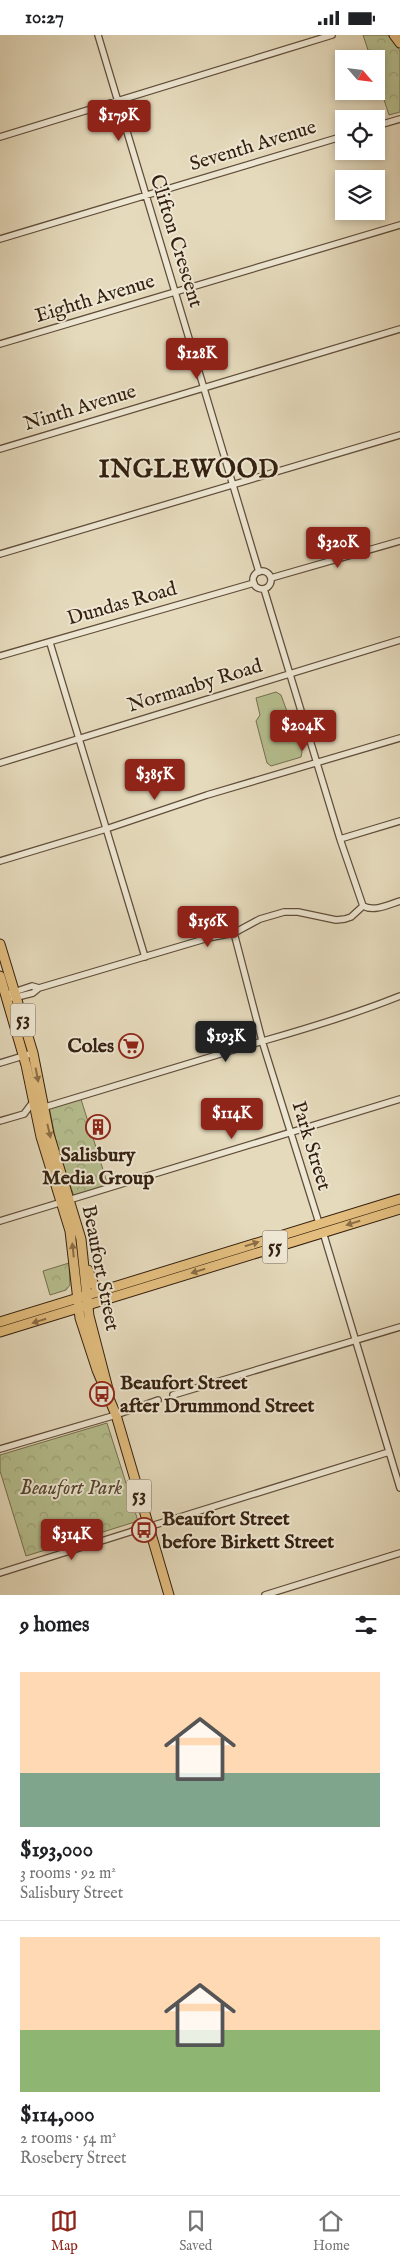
<!DOCTYPE html>
<meta charset="utf-8">
<style>
:root{--surface:#fff;--page:#f2f2f2;--text:#202124;--muted:#757577;--line:#e0e0e0;--accent:#8f2418}
body{margin:0;font-family:"IM FELL English",serif;background:var(--page);color:var(--text);height:100vh;display:flex;flex-direction:column;font-size:19px;white-space:nowrap}
*{box-sizing:border-box;margin:0}
p{font-size:16px;color:var(--muted)}
.icon{flex:none;width:28px;height:28px;fill:none;stroke:currentColor;stroke-width:2;stroke-linecap:round;stroke-linejoin:round}
.map{position:relative;height:1560px;overflow:hidden}
.side{display:flex;flex-direction:column;background:var(--surface);flex:1}
.side>*{flex:none}
.needle{width:32px;rotate:118deg}
.tools{position:absolute;left:335px;top:15px;display:grid;gap:10px}
.tools a{display:grid;place-items:center;width:50px;height:50px;border-radius:0px;background:var(--surface);box-shadow:0 2px 8px #0003;font-size:25px}
.price{position:absolute;translate:-50% -42px;padding:0 11px;border-radius:5px;background:var(--accent);color:#fff;font-size:16px;line-height:32px;filter:drop-shadow(0 1px 2px #0008)}
.price::after{content:'';position:absolute;left:50%;top:30px;width:15px;height:11px;margin-left:-8px;background:inherit;clip-path:polygon(0 0,100% 0,50% 100%)}
.price.on{background:#222;color:#fff}
ul{padding:0;list-style:none}
li{display:grid;align-content:center;gap:10px;height:265px;padding:0 20px}
li+li{border-top:1px solid var(--line)}
li span{display:grid;place-items:center;height:155px;border-radius:0px;color:#555}
li>.icon{margin-inline-start:auto}
span .icon{width:90px;height:90px;fill:#fffc;stroke-width:1}
li b{font-size:21px}
h2{display:flex;justify-content:space-between;align-items:center;height:60px;padding:0 20px;font-size:21px}
.status{display:flex;justify-content:space-between;align-items:center;height:35px;padding:0 25px;background:var(--surface);direction:ltr}
.status svg{height:14px;fill:currentColor}
.tab-bar{display:flex;justify-content:space-around;align-items:center;height:70px;border-top:1px solid var(--line);background:var(--surface);font-size:14px;color:var(--muted)}
.tab-bar a{display:grid;justify-items:center;gap:2px}
.tab-bar .on{color:var(--accent)}
.map>svg:first-child{display:block}
.grass{fill:#b6bf8f;stroke:#757050}
.forest{fill:url(#forest-crowns);stroke:#757050}
.lines{fill:none;stroke-linecap:round;stroke-linejoin:round}
.street-casing{stroke:#604e3b;stroke-width:8}
.primary-casing{stroke:#342010;stroke-width:11}
.street{stroke:#eee7d3;stroke-width:5.5}
.primary{stroke:#e2bd7e;stroke-width:9}
.oneway{fill:#8b6e47}
.labels{text-anchor:middle;dominant-baseline:central;stroke-width:4;stroke-linejoin:round;paint-order:stroke}
.shield{fill:#eee7d3;stroke:#6c5c4a;stroke-width:1}
.shield-label{font-size:19px;font-weight:bold;fill:#342010}
.street-label{font-size:20px;fill:#342010;stroke:#eee7d3}
.poi-label{font-size:20px;font-weight:bold;fill:#342010;stroke:#eee7d3;text-anchor:start}
.park-label{font-size:20px;font-style:italic;fill:#544830;stroke:#eee7d3}
.district-label{font-size:25px;font-weight:bold;letter-spacing:1px;fill:#342010;stroke:#eee7d3}
</style>
<div class="status"><b>10:27</b><svg viewBox="0 0 49 12"><path d="M0 12V9h3v3zM5 12V6h3v6zM10 12V3h3v9zM15 12V0h3v12zM26 1h20v11H26zM47 4h2v5h-2z"/></svg></div>
<div class="map">
<svg width="400" height="1560" viewBox="0 0 400 1560">
<defs>
<pattern id="forest-crowns" width="20" height="18" patternUnits="userSpaceOnUse" patternTransform="scale(1.25)"><rect width="20" height="18" fill="#b6bf8f"/><path d="M2 6a3 3 0 1 1 6 0M12 15a3 3 0 1 1 6 0" fill="none" stroke="#9da47a"/></pattern>
</defs>
<rect width="100%" height="100%" fill="#e5dabc"/>
<filter id="stains"><feTurbulence type="fractalNoise" baseFrequency=".004" numOctaves="4"/><feColorMatrix values="0 0 0 0 .2 0 0 0 0 .09 0 0 0 0 .02 0 0 0 .5 -.17"/></filter>
<radialGradient id="worn" r=".72"><stop offset=".6" stop-color="#630" stop-opacity="0"/><stop offset="1" stop-color="#630" stop-opacity=".3"/></radialGradient>
<path class="grass" d="M276,657L281,660L302,717L301,722L298,723L271,731L267,728L256,686L260,680L256,663Z"/>
<path class="forest" d="M363,0H388L400,16V77L389,80L376,40V24H371Z
M80,1061L109,1154L75,1164L58,1116L49,1072Z
M69,1228L70,1250L66,1255L50,1260L43,1236Z
M107,1388L138,1486L26,1521L0,1436V1420Z"/>
<g class="lines">
<defs>
<path id="street" d="M98,0L259,537
M376,91L400,84
M0,102L332,0
M0,204L344,101
M0,309L400,190
M0,414L400,294
M0,519L400,400
M253 545a9 9 0 1 1 18 0a9 9 0 1 1-18 0Z
M271,543L400,506
M264,554L340,804L363,871
M50,608L145,922
M0,621L254,548
M0,728L400,605
M340,804L400,786
M0,826L106,794L207,760L400,703
M363,871C374,877 388,870 400,866
M234,898L263,1009L319,1188
M5,960L32,951L39,953
M13,963L33,958L39,953L208,903L234,898L260,884L284,877H298L336,885L345,884L351,882L363,871
M0,1028L33,1018
M42,1073L263,1006C309,993 355,979 400,961
M0,1086L24,1079L33,1067
M0,1186L400,1064
M323,1197L400,1453
M173,1360L400,1292
M0,1414L116,1380L158,1365
M148,1492L389,1417
M0,1538L130,1497L135,1495L146,1483
M265,1560L400,1518"/>
<path id="primary" d="M394,0L400,8
M0,909L33,1018L49,1099L81,1204L89,1281L108,1354
M0,941L26,1030L41,1102L70,1196L80,1283L97,1335L116,1380L169,1560
M88,1235L94,1250L105,1255
M0,1287L400,1164
M0,1297L400,1174"/>
</defs>
<use href="#street" class="street-casing"/>
<use href="#primary" class="primary-casing"/>
<use href="#street" class="street"/>
<use href="#primary" class="primary"/>
</g>
<defs><path id="oneway-solid" d="M-6-.8H1V-3.2L6.5 0L1 3.2V.8H-6Z" transform="scale(1.25)"/></defs>
<g class="oneway">
<use href="#oneway-solid" transform="translate(37 1040) rotate(79)"/>
<use href="#oneway-solid" transform="translate(49 1096) rotate(77)"/>
<use href="#oneway-solid" transform="translate(353 1188) rotate(163)"/>
<use href="#oneway-solid" transform="translate(252 1209) rotate(-17)"/>
<use href="#oneway-solid" transform="translate(73 1215) rotate(-96)"/>
<use href="#oneway-solid" transform="translate(198 1236) rotate(163)"/>
<use href="#oneway-solid" transform="translate(39 1286) rotate(163)"/>
</g>
<defs>
<symbol id="supermarket-ring" viewBox="-11 -11 22 22"><circle r="9.5" fill="#eee7d3" stroke="#8f2418" stroke-width="1.5"/><path d="M-6-5.5h2.5l.6 2H6L4.5 2H-2.5L-4.4-4H-6ZM-1.5 3.2a1.3 1.3 0 1 0 .1 0ZM3 3.2a1.3 1.3 0 1 0 .1 0Z" fill="#8f2418"/></symbol>
<symbol id="building-ring" viewBox="-11 -11 22 22"><circle r="9.5" fill="#eee7d3" stroke="#8f2418" stroke-width="1.5"/><path d="M-4-6H4V6H1V3H-1V6H-4ZM-2.5-4.3h1.7v1.8h-1.7ZM.8-4.3h1.7v1.8H.8ZM-2.5-1h1.7V.8h-1.7ZM.8-1h1.7V.8H.8Z" fill="#8f2418"/></symbol>
<symbol id="bus-ring" viewBox="-11 -11 22 22"><circle r="9.5" fill="#eee7d3" stroke="#8f2418" stroke-width="1.5"/><path d="M-5-6H5V4H4V6H2V4H-2V6H-4V4H-5ZM-3.5-4V0h7V-4ZM-3.5 1.2v1.5H-2V1.2ZM2 1.2v1.5H3.5V1.2Z" fill="#8f2418"/></symbol>
</defs>
<g fill-rule="evenodd">
<use href="#supermarket-ring" x="117" y="997" width="28" height="28"/>
<use href="#building-ring" x="84" y="1078" width="28" height="28"/>
<use href="#bus-ring" x="88" y="1345" width="28" height="28"/>
<use href="#bus-ring" x="130" y="1481" width="28" height="28"/>
</g>
<g class="labels">
<g class="shield">
<rect x="10.5" y="968.5" width="25" height="33" rx="4"/>
<rect x="262.5" y="1195.5" width="25" height="33" rx="4"/>
<rect x="126.5" y="1444.5" width="25" height="33" rx="4"/>
</g>
<g class="shield-label">
<text x="23" y="985">53</text>
<text x="275" y="1212">55</text>
<text x="139" y="1461">53</text>
</g>
<g class="street-label">
<text transform="translate(253 111) rotate(-17)">Seventh Avenue</text>
<text transform="translate(176 206) rotate(73)">Clifton Crescent</text>
<text transform="translate(95 264) rotate(-17)">Eighth Avenue</text>
<text transform="translate(80 373) rotate(-17)">Ninth Avenue</text>
<text transform="translate(122 569) rotate(-16)">Dundas Road</text>
<text transform="translate(195 651) rotate(-17)">Normanby Road</text>
<text transform="translate(311 1111) rotate(73)">Park Street</text>
<text transform="translate(100 1233) rotate(79)">Beaufort Street</text>
</g>
<g class="poi-label">
<text x="114" y="1011" text-anchor="end">Coles</text>
<text x="98" y="1120" text-anchor="middle">Salisbury<tspan x="98" dy="23">Media Group</tspan></text>
<text x="120" y="1348">Beaufort Street<tspan x="120" dy="23">after Drummond Street</tspan></text>
<text x="162" y="1484">Beaufort Street<tspan x="162" dy="23">before Birkett Street</tspan></text>
</g>
<g class="park-label">
<text x="71" y="1453">Beaufort Park</text>
</g>
<g class="district-label">
<text x="189" y="435">INGLEWOOD</text>
</g>
</g>
<rect width="100%" height="100%" filter="url(#stains)"/>
<rect width="100%" height="100%" fill="url(#worn)"/>
</svg>
<div class="tools">
<a><svg class="needle" viewBox="-14 -14 28 28"><path d="M0-13l5 13h-10z" fill="#e53935"/><path d="M0 13l5-13h-10z" fill="#757577"/></svg></a>
<a><svg class="icon" aria-label="locate" viewBox="0 0 24 24"><circle cx="12" cy="12" r="6"/><path d="M12 2v4M12 18v4M2 12h4M18 12h4"/></svg></a>
<a><svg class="icon" aria-label="layers" viewBox="0 0 24 24"><path d="M12 4l9 5-9 5-9-5zM3 14l9 5 9-5"/></svg></a>
</div>
<b class="price" style="left:119px;top:107px">$179K</b>
<b class="price" style="left:197px;top:345px">$128K</b>
<b class="price" style="left:338px;top:534px">$320K</b>
<b class="price" style="left:303px;top:717px">$204K</b>
<b class="price" style="left:155px;top:766px">$385K</b>
<b class="price" style="left:208px;top:913px">$156K</b>
<b class="price on" style="left:226px;top:1028px">$193K</b>
<b class="price" style="left:232px;top:1105px">$114K</b>
<b class="price" style="left:72px;top:1526px">$314K</b>
</div>
<section class="side">
<h2>9 homes<svg class="icon" aria-label="filters" viewBox="0 0 24 24"><path d="M4 7h16M4 17h16"/><circle cx="9" cy="7" r="2"/><circle cx="15" cy="17" r="2"/></svg></h2>
<ul>
<li><span style="background:linear-gradient(#ffd9b3 65%,#7fa58c 0)"><svg class="icon" aria-label="home" viewBox="0 0 24 24"><path d="M3 11l9-7 9 7M6 9v11h12V9"/></svg></span><div><b>$193,000</b><p>3 rooms · 92 m²</p><p>Salisbury Street</p></div></li>
<li><span style="background:linear-gradient(#ffd9b3 60%,#8fb573 0)"><svg class="icon" aria-label="home" viewBox="0 0 24 24"><path d="M3 11l9-7 9 7M6 9v11h12V9"/></svg></span><div><b>$114,000</b><p>2 rooms · 54 m²</p><p>Rosebery Street</p></div></li>
</ul>
</section>
<nav class="tab-bar">
<a class="on"><svg class="icon" aria-label="map" viewBox="0 0 24 24"><path d="M3 6l6-2 6 2 6-2v14l-6 2-6-2-6 2zM9 4v14M15 6v14"/></svg>Map</a>
<a><svg class="icon" aria-label="saved" viewBox="0 0 24 24"><path d="M7 4h10v16l-5-4-5 4z"/></svg>Saved</a>
<a><svg class="icon" aria-label="home" viewBox="0 0 24 24"><path d="M3 11l9-7 9 7M6 9v11h12V9"/></svg>Home</a>
</nav>
